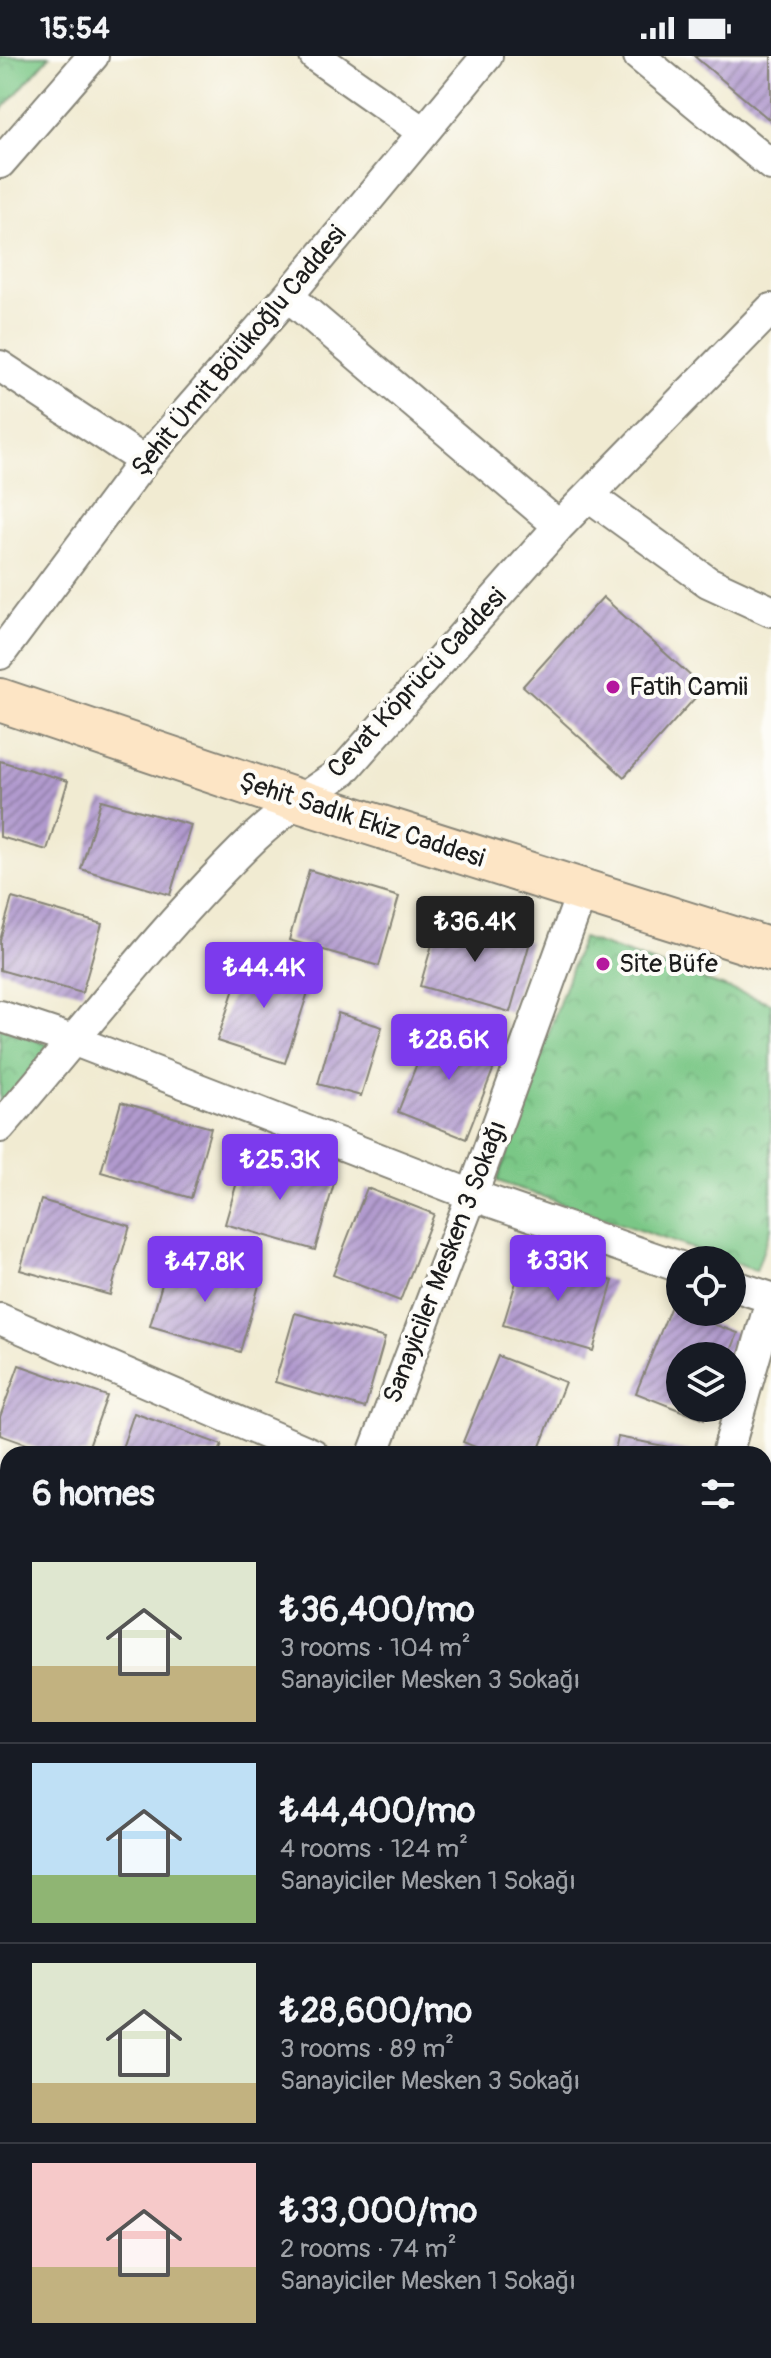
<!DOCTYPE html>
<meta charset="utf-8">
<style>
:root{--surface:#171b24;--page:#20242c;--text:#f1f3f6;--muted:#9ea1a6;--line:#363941;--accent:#7c3aed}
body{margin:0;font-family:Pangolin,sans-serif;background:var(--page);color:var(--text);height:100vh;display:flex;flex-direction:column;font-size:30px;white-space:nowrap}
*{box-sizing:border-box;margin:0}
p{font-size:26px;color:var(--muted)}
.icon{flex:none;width:44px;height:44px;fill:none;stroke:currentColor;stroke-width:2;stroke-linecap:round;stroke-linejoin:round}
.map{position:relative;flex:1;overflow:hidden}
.details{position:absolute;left:0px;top:1390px;width:772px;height:912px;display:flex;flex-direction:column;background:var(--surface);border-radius:24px 24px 0 0;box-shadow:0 4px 12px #0003}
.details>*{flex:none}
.fabs{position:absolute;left:666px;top:1190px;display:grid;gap:16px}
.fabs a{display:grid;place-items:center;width:80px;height:80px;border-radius:50%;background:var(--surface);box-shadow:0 4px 12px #0003;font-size:40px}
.price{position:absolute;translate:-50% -68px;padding:0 18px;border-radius:8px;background:var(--accent);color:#fff;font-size:26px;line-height:52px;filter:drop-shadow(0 2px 4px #0008)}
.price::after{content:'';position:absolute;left:50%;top:48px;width:24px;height:18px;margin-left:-12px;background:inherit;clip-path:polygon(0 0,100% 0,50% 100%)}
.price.active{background:#222;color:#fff}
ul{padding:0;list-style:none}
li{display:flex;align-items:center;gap:24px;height:200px;padding:0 32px}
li+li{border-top:2px solid var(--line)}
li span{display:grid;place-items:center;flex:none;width:224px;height:160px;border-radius:0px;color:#555}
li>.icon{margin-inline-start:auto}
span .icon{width:96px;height:96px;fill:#fffc;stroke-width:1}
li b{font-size:34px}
h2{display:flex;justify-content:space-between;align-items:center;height:96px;padding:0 32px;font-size:34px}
.status{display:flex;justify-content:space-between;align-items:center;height:56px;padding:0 40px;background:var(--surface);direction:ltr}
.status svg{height:22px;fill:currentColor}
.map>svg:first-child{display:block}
.park{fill:url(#park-crowns);stroke:#4b7251;stroke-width:2}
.building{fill:url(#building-hatch)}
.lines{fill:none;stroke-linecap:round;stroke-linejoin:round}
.street-casing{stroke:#868477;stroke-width:34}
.secondary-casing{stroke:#868477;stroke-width:46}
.street{stroke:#fff;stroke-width:30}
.secondary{stroke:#fde5c5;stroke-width:42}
.poi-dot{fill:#b5179e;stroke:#fdfcf7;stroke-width:3}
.labels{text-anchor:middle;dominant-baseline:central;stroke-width:8;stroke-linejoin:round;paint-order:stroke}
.street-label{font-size:26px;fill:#1c1c1c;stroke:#fdfcf7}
.poi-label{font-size:26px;fill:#1c1c1c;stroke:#fdfcf7;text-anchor:start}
</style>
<div class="status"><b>15:54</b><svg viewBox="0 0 49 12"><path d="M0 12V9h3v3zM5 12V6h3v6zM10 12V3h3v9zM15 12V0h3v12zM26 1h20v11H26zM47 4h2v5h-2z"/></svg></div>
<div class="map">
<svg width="771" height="2302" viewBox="0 0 771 2302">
<defs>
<pattern id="park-crowns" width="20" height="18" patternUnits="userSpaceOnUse" patternTransform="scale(2)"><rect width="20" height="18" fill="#7ac786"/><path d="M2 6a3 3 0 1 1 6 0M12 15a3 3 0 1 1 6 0" fill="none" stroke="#69aa73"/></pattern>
<pattern id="building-hatch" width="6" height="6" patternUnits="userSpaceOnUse" patternTransform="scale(2)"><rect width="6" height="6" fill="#b19ace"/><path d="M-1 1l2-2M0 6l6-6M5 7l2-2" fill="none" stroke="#8f7da6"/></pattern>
</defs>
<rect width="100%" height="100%" fill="#fdfcf7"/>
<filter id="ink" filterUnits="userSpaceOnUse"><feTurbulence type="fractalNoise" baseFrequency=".0125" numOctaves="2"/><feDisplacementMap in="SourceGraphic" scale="16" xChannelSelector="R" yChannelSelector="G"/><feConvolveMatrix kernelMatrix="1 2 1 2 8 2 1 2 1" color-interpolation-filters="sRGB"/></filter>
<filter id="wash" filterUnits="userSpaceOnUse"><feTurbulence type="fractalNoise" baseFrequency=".006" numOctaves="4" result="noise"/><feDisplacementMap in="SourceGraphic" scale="32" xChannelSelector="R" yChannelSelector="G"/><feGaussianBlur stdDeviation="1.8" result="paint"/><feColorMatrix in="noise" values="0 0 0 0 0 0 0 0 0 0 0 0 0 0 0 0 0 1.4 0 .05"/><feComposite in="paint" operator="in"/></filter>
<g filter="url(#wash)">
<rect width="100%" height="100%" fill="#f1ebd2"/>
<path class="park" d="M0,0H50L0,56Z
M582,882L771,947V1172L756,1215L732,1206V1204H725L497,1125Z
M0,971L52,990L0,1049Z"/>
<g id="blocks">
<path class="building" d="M694,0H771V65Z
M603,541L704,632L624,721L523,630Z
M0,705L68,725L47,794L0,781Z
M101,744L191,769L170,839L81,813Z
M309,814L399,841L379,910L289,884Z
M12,842L102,868L82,937L0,914V884Z
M440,861L530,886L510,956L420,930Z
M244,902L312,924L285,1007L217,985Z
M338,957L382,971L361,1040L318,1028Z
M432,969L500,996L466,1083L398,1056Z
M121,1046L211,1072L191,1142L101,1116Z
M245,1098L335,1124L315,1194L225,1168Z
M367,1132L434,1158L400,1245L333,1219Z
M41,1144L130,1170L110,1239L20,1214Z
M170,1200L260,1226L240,1296L150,1270Z
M524,1200L613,1225L593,1295L503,1269Z
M671,1250L680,1256L738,1277L729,1300H680V1352H708L704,1364L636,1337Z
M295,1257L385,1282L365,1352L275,1326Z
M498,1300L565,1326L537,1398H492L463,1386Z
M19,1309L107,1340L86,1398H53L0,1379V1361Z
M134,1357L222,1389L218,1398H120Z
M618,1381L689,1395L688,1398H614Z
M766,1412L771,1413V1500L764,1497Z
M764,1525L771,1527V1640L764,1638Z
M625,2294H662L665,2302H601Z"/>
</g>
</g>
<g filter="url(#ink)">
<use href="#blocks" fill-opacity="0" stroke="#868477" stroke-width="2"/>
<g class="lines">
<defs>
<path id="street" d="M315,0L423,76
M639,0L771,109
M0,107L93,0
M288,240L559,470
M0,310L144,405
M589,440L708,526L771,555
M0,598L144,405L288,240L487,0
M0,960L75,985L472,1139L680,1211
M0,1071C84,974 163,870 255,781C282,756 313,735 343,715L559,470L771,253
M732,1229L771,1242
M0,1263L313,1398
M373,1398L472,1139L583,833
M727,1398L771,1244
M0,1905L8,1891
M764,1952L771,1950
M764,2238H771
M424,2294L427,2302
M732,2294L734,2302"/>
<path id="secondary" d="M0,644L299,745L771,894
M0,1621H8
M764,1681H771"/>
</defs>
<use href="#street" class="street-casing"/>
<use href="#secondary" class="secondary-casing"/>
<use href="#street" class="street"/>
<use href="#secondary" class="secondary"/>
</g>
</g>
<g class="poi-dot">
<circle cx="613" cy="631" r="8"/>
<circle cx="603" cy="908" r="8"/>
</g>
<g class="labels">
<g class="street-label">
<text transform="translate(239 295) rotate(-50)">Şehit Ümit Bölükoğlu Caddesi</text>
<text transform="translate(417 627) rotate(-47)">Cevat Köprücü Caddesi</text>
<text transform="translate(362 764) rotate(18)">Şehit Sadık Ekiz Caddesi</text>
<text transform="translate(445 1206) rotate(-69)">Sanayiciler Mesken 3 Sokağı</text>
</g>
<g class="poi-label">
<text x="629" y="631">Fatih Camii</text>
<text x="619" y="908">Site Büfe</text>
</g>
</g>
</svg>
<div class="fabs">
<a><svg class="icon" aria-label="locate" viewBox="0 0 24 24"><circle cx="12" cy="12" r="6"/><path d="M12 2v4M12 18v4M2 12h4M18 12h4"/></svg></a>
<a><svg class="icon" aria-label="layers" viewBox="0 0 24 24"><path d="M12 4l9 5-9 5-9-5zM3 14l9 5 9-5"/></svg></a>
</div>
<b class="price active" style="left:475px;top:908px">₺36.4K</b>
<b class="price" style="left:264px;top:954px">₺44.4K</b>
<b class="price" style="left:449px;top:1026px">₺28.6K</b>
<b class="price" style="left:280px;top:1146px">₺25.3K</b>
<b class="price" style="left:558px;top:1247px">₺33K</b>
<b class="price" style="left:205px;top:1248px">₺47.8K</b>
<section class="details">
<h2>6 homes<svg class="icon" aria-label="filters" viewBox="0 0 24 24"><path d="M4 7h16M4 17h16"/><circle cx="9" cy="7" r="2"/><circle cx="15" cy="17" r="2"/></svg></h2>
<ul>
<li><span style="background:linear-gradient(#dfe7d0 65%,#c2b280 0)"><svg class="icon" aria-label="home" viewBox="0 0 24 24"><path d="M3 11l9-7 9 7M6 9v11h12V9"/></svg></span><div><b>₺36,400/mo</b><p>3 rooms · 104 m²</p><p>Sanayiciler Mesken 3 Sokağı</p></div></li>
<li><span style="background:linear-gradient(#bfe0f5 70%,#8fb573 0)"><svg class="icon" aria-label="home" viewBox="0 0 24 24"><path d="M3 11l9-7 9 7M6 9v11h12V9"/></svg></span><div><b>₺44,400/mo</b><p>4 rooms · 124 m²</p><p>Sanayiciler Mesken 1 Sokağı</p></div></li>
<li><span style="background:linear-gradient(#dfe7d0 75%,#c2b280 0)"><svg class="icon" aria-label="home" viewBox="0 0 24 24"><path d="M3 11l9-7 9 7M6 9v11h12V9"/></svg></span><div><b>₺28,600/mo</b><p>3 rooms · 89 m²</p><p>Sanayiciler Mesken 3 Sokağı</p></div></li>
<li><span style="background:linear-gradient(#f6c9c9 65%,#c2b280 0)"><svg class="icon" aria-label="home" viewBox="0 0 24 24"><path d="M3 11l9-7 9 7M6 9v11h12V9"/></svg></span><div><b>₺33,000/mo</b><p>2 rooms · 74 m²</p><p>Sanayiciler Mesken 1 Sokağı</p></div></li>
</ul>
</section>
</div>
